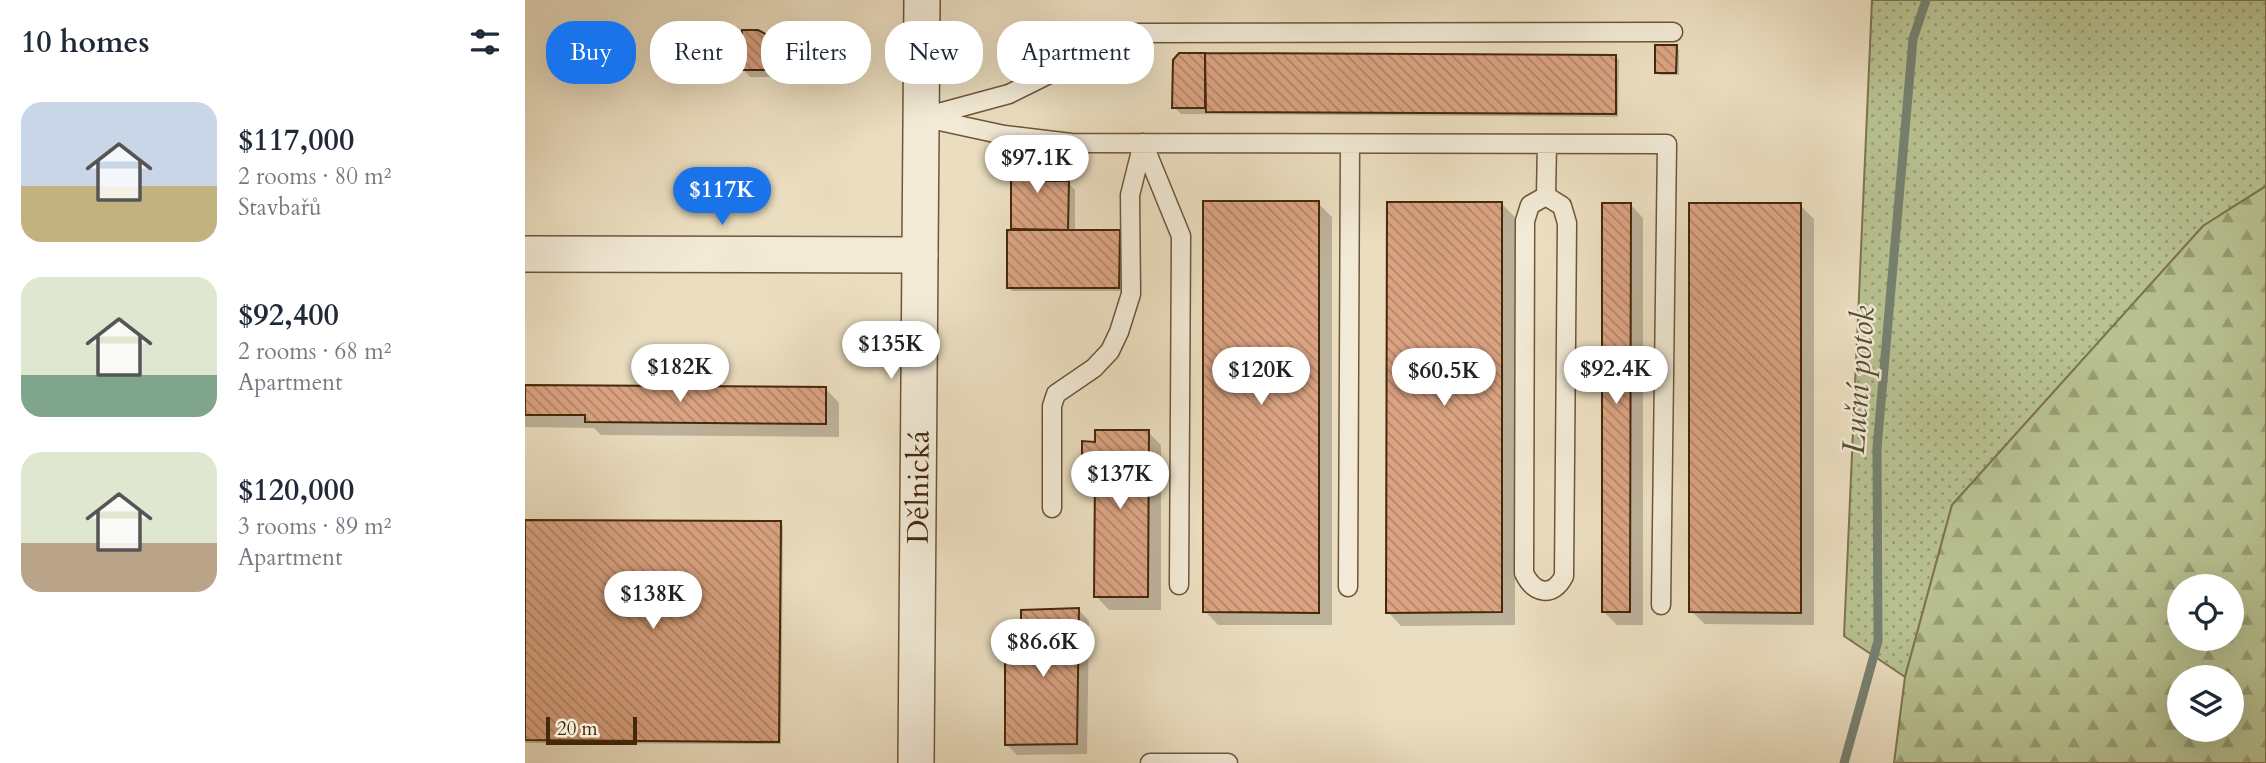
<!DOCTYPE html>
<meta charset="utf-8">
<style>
:root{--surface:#fff;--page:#f6f6f7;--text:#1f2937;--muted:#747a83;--accent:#1a73e8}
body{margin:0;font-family:Cardo,serif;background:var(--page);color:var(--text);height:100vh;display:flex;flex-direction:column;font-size:26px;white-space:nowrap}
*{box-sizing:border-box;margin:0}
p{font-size:23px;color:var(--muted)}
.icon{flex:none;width:38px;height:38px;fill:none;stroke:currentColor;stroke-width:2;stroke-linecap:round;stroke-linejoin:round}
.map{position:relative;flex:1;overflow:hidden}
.side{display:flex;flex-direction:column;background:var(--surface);width:525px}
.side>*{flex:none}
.guide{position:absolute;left:21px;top:21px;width:665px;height:63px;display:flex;gap:14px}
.fabs{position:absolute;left:1642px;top:574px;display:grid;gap:14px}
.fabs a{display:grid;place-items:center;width:77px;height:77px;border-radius:50%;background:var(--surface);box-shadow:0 7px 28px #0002;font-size:35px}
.scale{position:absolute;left:21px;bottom:18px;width:91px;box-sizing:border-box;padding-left:7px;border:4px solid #44280a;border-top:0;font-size:19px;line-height:24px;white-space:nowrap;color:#44280a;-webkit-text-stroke:5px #f2ead6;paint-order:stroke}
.price{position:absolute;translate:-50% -60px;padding:0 16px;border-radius:24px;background:#fff;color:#222;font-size:23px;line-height:46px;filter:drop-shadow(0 2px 4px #0008)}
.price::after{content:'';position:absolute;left:50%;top:42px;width:21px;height:16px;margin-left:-10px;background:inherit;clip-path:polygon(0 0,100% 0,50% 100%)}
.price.active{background:var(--accent);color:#fff}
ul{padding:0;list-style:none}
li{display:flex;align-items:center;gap:21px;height:175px;padding:0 21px}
li span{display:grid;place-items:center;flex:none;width:196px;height:140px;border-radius:21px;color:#555}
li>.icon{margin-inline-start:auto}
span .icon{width:84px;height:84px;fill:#fffc;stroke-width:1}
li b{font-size:30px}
h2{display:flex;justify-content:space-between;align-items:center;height:84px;padding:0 21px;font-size:30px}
.pill{padding:0 24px;border-radius:28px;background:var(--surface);box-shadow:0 7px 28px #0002;font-size:24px;line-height:63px}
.pill.active{background:var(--accent);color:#fff}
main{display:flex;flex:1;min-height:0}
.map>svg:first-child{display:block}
.grass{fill:url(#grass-dots);stroke:#7e744e;stroke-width:2}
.forest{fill:url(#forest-firs);stroke:#7e744e;stroke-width:2;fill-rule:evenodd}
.shadow{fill:#0003}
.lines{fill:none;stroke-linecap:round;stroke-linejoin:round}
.stream{stroke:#768170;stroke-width:9}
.building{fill:url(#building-back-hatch);stroke:#44280a;stroke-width:2}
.lane-casing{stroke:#6e5638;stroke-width:21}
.street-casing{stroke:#6e5638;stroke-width:38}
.lane{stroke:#f2ead6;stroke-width:18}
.street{stroke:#f2ead6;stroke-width:35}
.labels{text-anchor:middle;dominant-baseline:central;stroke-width:5;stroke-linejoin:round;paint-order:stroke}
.street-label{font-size:30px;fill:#44280a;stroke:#f2ead6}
.water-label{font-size:32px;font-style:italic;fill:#594d34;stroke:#f2ead6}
</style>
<main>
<section class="side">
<h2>10 homes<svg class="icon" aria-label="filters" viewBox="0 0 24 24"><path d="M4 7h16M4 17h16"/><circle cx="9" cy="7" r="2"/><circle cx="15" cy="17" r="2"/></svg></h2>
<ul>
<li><span style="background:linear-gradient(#c9d6e8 60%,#c2b280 0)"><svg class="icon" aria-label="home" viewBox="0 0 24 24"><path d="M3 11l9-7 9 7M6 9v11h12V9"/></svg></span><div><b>$117,000</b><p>2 rooms · 80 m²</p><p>Stavbařů</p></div></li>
<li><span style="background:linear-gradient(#dfe7d0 70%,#7fa58c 0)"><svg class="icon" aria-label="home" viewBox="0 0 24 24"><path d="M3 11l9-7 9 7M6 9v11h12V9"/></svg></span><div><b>$92,400</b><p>2 rooms · 68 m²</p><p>Apartment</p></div></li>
<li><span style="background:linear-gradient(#dfe7d0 65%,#b9a48a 0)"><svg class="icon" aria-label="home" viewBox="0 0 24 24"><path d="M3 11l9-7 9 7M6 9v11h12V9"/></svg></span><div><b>$120,000</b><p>3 rooms · 89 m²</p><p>Apartment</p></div></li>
</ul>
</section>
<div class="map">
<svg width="1741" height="763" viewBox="0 0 1741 763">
<defs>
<pattern id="grass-dots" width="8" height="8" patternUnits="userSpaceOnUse" patternTransform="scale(1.75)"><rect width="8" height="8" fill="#b8c191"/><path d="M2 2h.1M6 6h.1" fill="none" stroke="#979d75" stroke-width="1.8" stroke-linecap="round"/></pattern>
<pattern id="forest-firs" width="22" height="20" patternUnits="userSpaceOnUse" patternTransform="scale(1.75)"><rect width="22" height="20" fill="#b8c191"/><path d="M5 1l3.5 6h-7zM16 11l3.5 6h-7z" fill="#979d75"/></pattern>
<pattern id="building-back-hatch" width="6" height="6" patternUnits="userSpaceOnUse" patternTransform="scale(1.75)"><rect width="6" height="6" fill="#dba382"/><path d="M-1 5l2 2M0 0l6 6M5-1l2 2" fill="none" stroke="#b38569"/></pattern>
</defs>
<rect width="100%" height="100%" fill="#ebdec0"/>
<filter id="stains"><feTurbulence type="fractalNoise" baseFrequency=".00286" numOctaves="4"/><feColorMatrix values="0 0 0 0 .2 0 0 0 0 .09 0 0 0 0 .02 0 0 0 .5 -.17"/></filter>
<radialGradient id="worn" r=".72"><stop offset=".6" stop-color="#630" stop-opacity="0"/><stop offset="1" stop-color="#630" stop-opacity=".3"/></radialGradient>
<path class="grass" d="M1347,0H1741V186L1678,226L1427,505L1380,677L1319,636Z"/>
<path class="forest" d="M1741,186V763H1369L1380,677L1427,505L1678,226ZM1654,586H1706V639H1654ZM1654,677H1706V730H1654Z"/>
<path class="shadow" d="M260,46L268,54L269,77H225L218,69Z
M1151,47L1154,50V75H1135L1131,72Z
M655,55L1090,57L1094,60L1093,117L656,114L649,107Z
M519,153L526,160V183H543L550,190V231L594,232L597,235V291H487L483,287L491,231L488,229Z
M793,203L807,217V625H693L680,611Z
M977,204L990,217V625L876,626L863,612Z
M1105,204L1118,218V625H1092L1078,611Z
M1275,205L1289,219V625L1180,624L1166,611Z
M0,387L301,389L314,403V437L76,435L69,428L0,427Z
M623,432L636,445V610H584L571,596L572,486L559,473L572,444Z
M0,521L255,523L258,526L256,744L0,743Z
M554,610L564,621L562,754L492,755L481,744L498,634Z"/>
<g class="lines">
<path class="stream" d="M1319,763L1353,641L1352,448L1388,39L1401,0"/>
</g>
<path class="building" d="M217,30H233L261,45L262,70H216Z
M1130,45H1152L1151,73H1130Z
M654,53H680V108H647L648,60Z
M680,53L1091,55V114L681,112Z
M486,151H520V181H544L543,230L486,229Z
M678,201H794V613L678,612Z
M862,202H977V612L861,613Z
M1077,203H1106L1105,612H1077Z
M1164,203H1276V613L1164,612Z
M482,230H595L594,288H482Z
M0,385L301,387V424L60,422V415H0Z
M570,430H624L623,597H569L570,474H557V441L570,442Z
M0,520L256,521L254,742L0,740Z
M554,608L552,744L480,745V632H496V610Z"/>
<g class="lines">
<defs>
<path id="lane" d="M396,117L479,135L546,143L1142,144L1136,605
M399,117L484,94L607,33L1148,32
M618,143L656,236L654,585
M1021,196L1005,205L1000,221L999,573C1009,594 1028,598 1039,576L1042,223L1037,206L1021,196L1022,144
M527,508V406L531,394L569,368L585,351L594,332L606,294L605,195L618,143
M823,587L825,144
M625,763H703"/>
<g id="street">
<path d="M0,254L395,255"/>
<path id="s1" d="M391,763L397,0"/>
</g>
</defs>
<use href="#lane" class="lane-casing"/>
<use href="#street" class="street-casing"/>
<use href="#lane" class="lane"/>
<use href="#street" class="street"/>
</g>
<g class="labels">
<g class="street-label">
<text stroke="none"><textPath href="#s1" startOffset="276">Dělnická</textPath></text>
</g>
<g class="water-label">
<text transform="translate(1334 380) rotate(-86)">Luční potok</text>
</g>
</g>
<rect width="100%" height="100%" filter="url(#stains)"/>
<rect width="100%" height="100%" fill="url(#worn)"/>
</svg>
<div class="fabs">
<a><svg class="icon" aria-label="locate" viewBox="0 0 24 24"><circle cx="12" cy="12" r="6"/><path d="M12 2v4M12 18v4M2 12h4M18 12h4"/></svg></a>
<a><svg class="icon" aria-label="layers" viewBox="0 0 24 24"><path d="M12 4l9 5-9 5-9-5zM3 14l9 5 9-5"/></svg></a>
</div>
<div class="scale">20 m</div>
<b class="price" style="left:512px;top:195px">$97.1K</b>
<b class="price active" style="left:197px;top:227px">$117K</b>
<b class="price" style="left:366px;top:381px">$135K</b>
<b class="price" style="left:155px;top:404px">$182K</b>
<b class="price" style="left:1091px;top:406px">$92.4K</b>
<b class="price" style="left:736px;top:407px">$120K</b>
<b class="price" style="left:919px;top:408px">$60.5K</b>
<b class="price" style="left:595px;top:511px">$137K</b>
<b class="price" style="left:128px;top:631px">$138K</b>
<b class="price" style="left:518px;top:679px">$86.6K</b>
<div class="guide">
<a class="pill active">Buy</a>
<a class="pill">Rent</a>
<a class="pill">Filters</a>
<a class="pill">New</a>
<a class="pill">Apartment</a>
</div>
</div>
</main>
